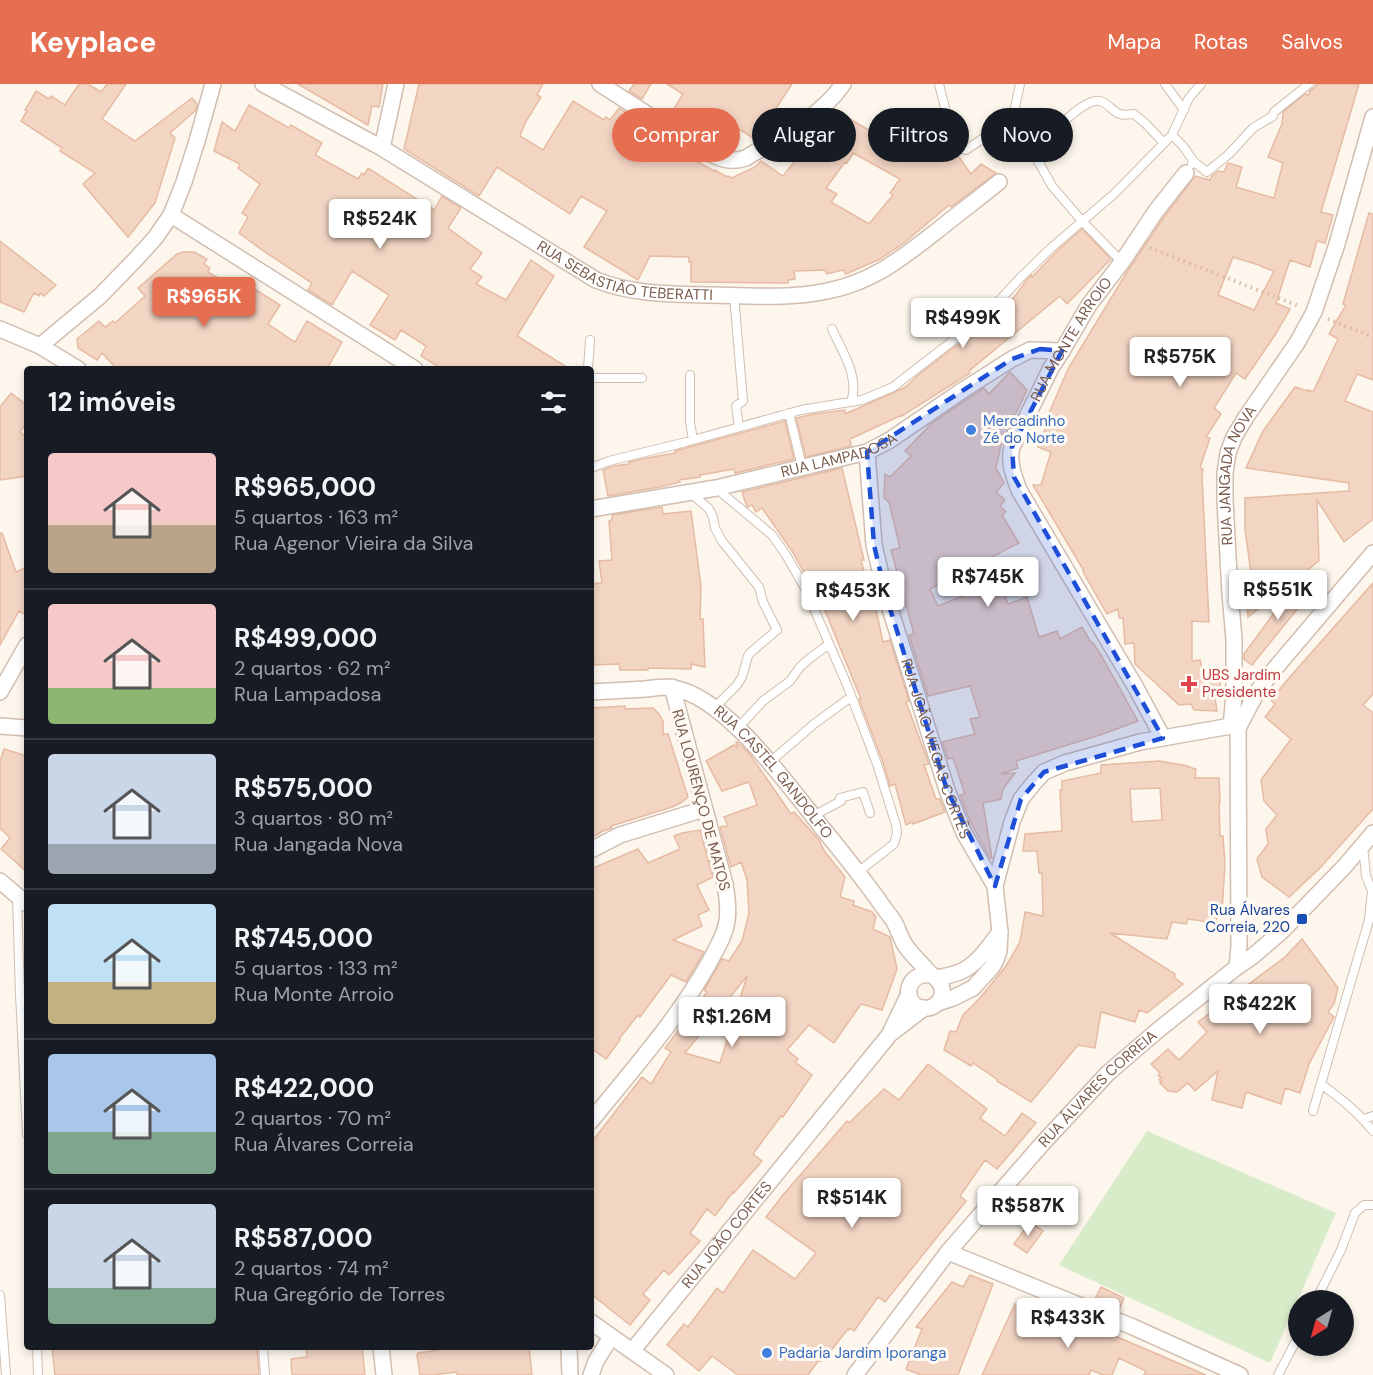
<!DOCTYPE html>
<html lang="pt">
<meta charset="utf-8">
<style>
:root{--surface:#171b24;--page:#242831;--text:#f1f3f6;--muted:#9ea1a6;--line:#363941;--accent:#e76f51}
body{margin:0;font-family:"DM Sans",sans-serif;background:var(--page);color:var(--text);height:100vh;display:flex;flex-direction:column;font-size:22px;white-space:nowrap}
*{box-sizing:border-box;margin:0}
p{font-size:20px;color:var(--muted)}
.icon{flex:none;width:33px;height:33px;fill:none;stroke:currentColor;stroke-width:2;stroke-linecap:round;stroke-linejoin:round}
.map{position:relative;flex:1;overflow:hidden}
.panel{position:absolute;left:24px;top:282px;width:570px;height:984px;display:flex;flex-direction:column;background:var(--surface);border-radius:6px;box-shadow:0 3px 9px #0003}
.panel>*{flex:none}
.guide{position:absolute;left:612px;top:24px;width:570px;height:54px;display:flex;gap:12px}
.needle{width:39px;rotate:217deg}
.controls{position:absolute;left:1288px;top:1206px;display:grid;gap:12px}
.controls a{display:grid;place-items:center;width:66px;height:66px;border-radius:50%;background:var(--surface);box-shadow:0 3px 9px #0003;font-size:30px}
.price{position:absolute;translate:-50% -51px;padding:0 14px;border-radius:6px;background:#fff;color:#222;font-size:20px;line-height:39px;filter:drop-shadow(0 2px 3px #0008)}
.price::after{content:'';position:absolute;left:50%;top:36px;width:18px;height:14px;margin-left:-9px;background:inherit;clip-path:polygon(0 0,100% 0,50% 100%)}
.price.active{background:var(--accent);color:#fff}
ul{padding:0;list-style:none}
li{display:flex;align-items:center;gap:18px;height:150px;padding:0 24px}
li+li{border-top:2px solid var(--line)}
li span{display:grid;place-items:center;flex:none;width:168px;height:120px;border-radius:6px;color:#555}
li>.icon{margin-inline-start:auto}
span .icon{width:72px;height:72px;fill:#fffc;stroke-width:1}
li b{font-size:26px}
h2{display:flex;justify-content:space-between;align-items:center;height:72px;padding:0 24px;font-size:26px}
.pill{padding:0 21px;border-radius:27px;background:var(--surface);box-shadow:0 3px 9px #0003;font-size:21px;line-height:54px}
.pill.active{background:var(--accent);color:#fff}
header{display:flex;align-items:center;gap:36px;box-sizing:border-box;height:84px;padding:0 30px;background:var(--accent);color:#fff}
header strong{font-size:28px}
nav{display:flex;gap:33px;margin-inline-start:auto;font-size:21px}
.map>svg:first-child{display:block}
.green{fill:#d8ecc9}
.building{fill:#f3d5c3;stroke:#e6bba3;stroke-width:1.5;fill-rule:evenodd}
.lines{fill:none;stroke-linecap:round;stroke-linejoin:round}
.lane-casing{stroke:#d1beb0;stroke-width:10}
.street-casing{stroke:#d1beb0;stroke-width:18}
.path{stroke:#d9b8a5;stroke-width:4;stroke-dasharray:1.5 4.5;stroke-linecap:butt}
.lane{stroke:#fff;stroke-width:8}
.street{stroke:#fff;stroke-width:15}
.marked{fill:#1d4ed8;fill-opacity:0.2;stroke:#1d4ed8;stroke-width:4.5;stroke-dasharray:12 8;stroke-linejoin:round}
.shop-dot{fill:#3f7fe0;stroke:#fffaf3;stroke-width:2}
.health-dot{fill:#e0444e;stroke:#fffaf3;stroke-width:2}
.transit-dot{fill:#1a4fb4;stroke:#fffaf3;stroke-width:2}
.labels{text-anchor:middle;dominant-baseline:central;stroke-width:6;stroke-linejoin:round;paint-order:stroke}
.street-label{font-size:15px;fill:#7a5c4d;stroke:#fffaf3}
.shop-label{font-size:15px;fill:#366cbe;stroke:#fffaf3;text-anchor:start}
.health-label{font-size:15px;fill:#be3a42;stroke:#fffaf3;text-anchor:start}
.transit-label{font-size:15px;fill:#164399;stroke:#fffaf3;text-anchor:end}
</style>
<header>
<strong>Keyplace</strong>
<nav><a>Mapa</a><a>Rotas</a><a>Salvos</a></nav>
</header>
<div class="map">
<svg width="1373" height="1291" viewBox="0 0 1373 1291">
<rect width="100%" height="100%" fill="#fdf6ec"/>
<path class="green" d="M1147,1047L1336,1129L1270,1279L1059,1181Z"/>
<path class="building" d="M79,0H88L101,8L107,0H126L102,35L135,57L192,14L197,20L196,26L170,49L175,54L155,119L128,153L83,100L95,89L60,67L62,64L21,37L27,27L25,26L36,7L49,15L51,12L65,21Z
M298,0H383L379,23L372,22L368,41Z
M419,0H543L537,11L541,13L525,39L520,52L543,66L573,17L604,36L606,33L610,36L619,24L631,32L630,34L658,52L659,50L672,57L670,60L679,66L678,67L714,87L715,86L727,93L728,92L732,94L755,83L761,77L783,92L810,58L802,54L826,36L836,27L905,67L931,51L946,59L954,66L971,90L981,80L996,89L951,123L949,121L904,159L880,175L846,190L843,186L827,190L825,186L794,187L795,195L788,196V199L691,198V178H689V173L650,172L638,196L584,163L607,127L581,112L570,130L497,83L479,112L404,65ZM853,69L900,95L890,109L893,111L869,140L831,118L837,110L826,104L845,78L847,79Z
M634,0H651L642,15L629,7Z
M667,0H792L769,35L775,38L753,54L708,25L704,32L693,25L682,41L669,33L683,10Z
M1316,0H1359L1321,128L1333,131L1325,159L1317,157L1310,183L1290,176L1276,219L1290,225L1275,251L1245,295L1236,289L1226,305L1214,324L1221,330L1206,353L1210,354L1200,384L1203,385L1202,392L1209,538L1192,537V577L1200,576L1203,588H1219L1221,613H1215L1217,627L1194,626L1191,620L1179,621L1135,580L1134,559L1125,560L1123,534H1119L1118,525L1107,530L1083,488L1084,487L1033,401H1041L1051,368L1038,363L1048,337L1046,336L1068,285L1127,188L1164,133L1195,92L1210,96L1212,92L1218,87L1224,88L1228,79L1242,83L1236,103L1274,114L1283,79L1268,73L1282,40L1283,28L1305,10L1309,11L1310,7L1315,3ZM1233,173L1262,182V183L1274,187L1254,226L1218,211Z
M249,21L289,44L291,41L322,59L315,71L358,95L362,89L364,91L368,84L434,126L442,112L461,124L448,144L482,169L470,185L482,193L476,200L506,216L531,176L554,192L517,252L570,285H442L421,272L426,262L401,246L395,256L370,241L389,211L352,187L332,221L308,206L312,199L265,168L239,149L248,133L242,129L260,100L238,84L240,80L214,67L222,38L235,47Z
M1369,129L1373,130V296L1357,290L1345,317L1373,328V435L1344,458L1317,416L1319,477L1248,533L1245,491L1251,489L1245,445V414L1349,407V399L1246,384L1263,347L1295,303L1307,307L1308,306L1313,308L1338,255L1329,250L1346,221L1343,220Z
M1082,145L1111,175L1067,220L1060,212L969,287L970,289L902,332V331L850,355L851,362L806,373L796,334L814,330L845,326V330L906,303L917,292L953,264L974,251L990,238L1015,212L1028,194L1031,191L1032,193L1057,167Z
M0,157L56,201L44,212L40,209L39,212L34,209L24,228L0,218Z
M183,168H194L207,175L204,180L210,184L208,188L250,214L256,206L280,221L268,240L295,258L307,237L342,258L327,285H117L102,269L97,276L78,264L77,255L99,237L105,243L113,237L115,239L145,212L138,204L177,170Z
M1010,288L1027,306L1001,361L996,384L1004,399L996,408L1005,416L1000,422L1006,428L1002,431L1019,459L930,505L938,522L1000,497L1008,520L1027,513L1039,553L1057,547L1060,555L1082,543L1092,560L1093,559L1101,571L1138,637L1103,650L1016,677L1018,684L1001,690L1015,689L1003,705L1001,715L983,719L992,774H990L970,737L960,711L965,710L953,674L948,675L942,658L975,650L970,635L980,633L970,602L928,612L909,551L914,550L891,466L900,464L889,418L884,414L885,390L890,393L911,372L905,367L932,339L984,304L989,310Z
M11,309L27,321V338L20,348L27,354V392L0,396V323Z
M785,337L794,375L735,389L734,385L700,391V393L679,396L680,398L660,403L608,412L603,386L614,382L629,380V378L652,373L676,369L675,367Z
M842,384L864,476H861L869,508H872L883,558L890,556L909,617L906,618L929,680L924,681L936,715H940L945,728L913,740L912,738L906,741L895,700L890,702L883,678L859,615H861L817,507L815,508L792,467L762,424L756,428L752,421L747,423L742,408Z
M662,423L663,430L691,427L701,502L700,535H703L705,583L691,580V585L648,584V586H620L619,580L594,581L591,542V500L602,499L599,477L612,476L609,437L612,436V431Z
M0,449H2L16,488L27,483V531L19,527L0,561Z
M1320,497L1252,581L1244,575V570L1291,506Z
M1373,499V610L1363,621L1373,629V725L1319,785L1289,813L1262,793L1257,775L1268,760L1266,745L1277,731L1264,717L1261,696L1291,655L1265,633L1275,620L1271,616L1289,594Z
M625,622V625L653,624L659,630L663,637V650H668L688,713L682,718L672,723L611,742L612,744L603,747L591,754V624Z
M736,658H737L749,669L791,730L794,728L819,756L825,768L845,793L840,813L854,817L853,821L872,828L876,833L873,845L890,853L897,885L882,926L861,920L834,959L809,941L787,966L798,975L795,978L812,991L783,1033L781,1032L753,1070L762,1077L734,1109L733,1108L715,1132L707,1125L690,1149L700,1157L669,1191L664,1186L643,1210L650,1216L630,1241L591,1210V1059L642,993L651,1000L671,968L665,964L707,908L704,906L722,875L729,877L742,857L749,829L747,796L741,778L731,783L720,743L728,742L724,733L757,721L749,698L722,707L706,677L734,661L737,663ZM747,892L720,979L685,969Z
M4,665L27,672V788L1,765L10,754L0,744V677Z
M1159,677L1188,682V683L1196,685L1195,694H1219L1220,718H1219L1220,752H1223L1225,780L1222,827L1218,826L1216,839L1188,835L1186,840L1172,838L1167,855L1110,849L1175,890L1174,893L1183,900L1147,929L1139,926L1135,938L1101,928L1095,964L1078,961L1031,1018L997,997L998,996L973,979L971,982L944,966L950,947L956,948L963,931L980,914L1006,882L1020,858L1025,828L1043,832L1042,789H1039L1037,767H1023L1025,750L1062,747L1060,706H1062V697L1101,689V681ZM1160,704L1162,736L1132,738L1130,705Z
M700,746L713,793L697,801L709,826L698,831L702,842L673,856L704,868L686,898L671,891L640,933L638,931L619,955L620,956L606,975L591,964V785L638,765L648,779L680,765L674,752L682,749Z
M1302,855L1338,904L1334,920L1328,928L1334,933L1309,980L1300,1009L1285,1004L1281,1020L1246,1008L1242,1024L1212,1016L1218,987L1195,1007L1188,999L1177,1008L1168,1007L1160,999L1162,998L1159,996L1161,994L1158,991L1160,989L1151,980L1168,965L1179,976L1207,948L1198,938L1285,873Z
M928,980L987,1025L980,1034L1005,1052L1022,1029L1036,1039L997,1085L985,1076L960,1112L966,1117L885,1218L878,1213L854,1247L851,1244L849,1246L848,1245L825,1274L824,1273L821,1277L819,1276L808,1291H738L712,1272L699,1287L667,1261L684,1240L688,1243L717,1204L723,1209L753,1166L795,1195L816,1169L766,1133L783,1111L847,1037L849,1039L884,1005L899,1016Z
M1030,1138L1043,1147L1027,1169L1014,1160Z
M970,1191L993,1200L958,1291H921L906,1285L922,1245L916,1243L952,1198L963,1203Z
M1101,1203L1124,1214L1118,1227L1094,1217Z
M1033,1217L1052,1225L1048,1235L1078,1247L1082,1237L1084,1238L1086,1234L1110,1244L1108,1249L1206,1291H1144L1146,1287L1119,1274L1112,1291H1103L1091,1286L1089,1291H982L1015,1220L1029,1226Z
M52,1263H257L259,1291H55Z
M306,1263H362L365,1291H292L291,1275L307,1273Z
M458,1263H529L532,1291H457L456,1288L434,1291H420L417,1271L418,1269Z"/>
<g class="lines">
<defs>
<path id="lane" d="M939,0L945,24
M1020,0L1014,28L1033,68L1052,102L1082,137L1122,178
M1165,0L1184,26
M1172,51L1183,62L1194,78L1192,80
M948,53L960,64L966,66L1007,38L1012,33L1014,28
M1033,68C1046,56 1083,13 1100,17C1108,19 1113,28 1120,30C1125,32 1130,30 1134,30L1145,39L1164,59
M1194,78L1207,88L1229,70L1253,44L1273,32L1274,28L1309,0
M734,211L743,317L736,322L739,343
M832,245C842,267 860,293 851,318
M588,285L590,256
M690,291V338L693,356
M591,294H642
M789,329L802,383
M591,384L609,377L686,358L801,326L862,316L893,303L986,231L1021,193L1051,164L1114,110L1172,51L1189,14L1201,0
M717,405L772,451L786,471L805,504L847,601L877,680L896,741L897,749L894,760L858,788
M691,409L709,425L713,433L715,444L722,457L759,503L763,518L777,546L750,569L748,572L742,593L737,601L714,624
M738,644L763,617L790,597L800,583L809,575L829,560
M770,678L814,640L851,613
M813,732L841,717L840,714L863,708L870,729
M17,813L20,910L27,1050
M1321,1000C1340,1014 1358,1028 1373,1047
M1313,1027L1369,836L1372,807L1366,792L1363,762
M1363,1035L1373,1032
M0,1211L6,1291
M1316,1216L1341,1166L1355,1129L1364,1121H1373
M37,1263L38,1291
M263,1263L265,1291
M1278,1291L1299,1251"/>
<g id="street">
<path id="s1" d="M263,0L382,64L596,196C634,211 673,210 713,211C750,212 790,215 827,207C873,198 902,174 938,146C958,130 979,114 999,98"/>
<path d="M600,0L700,64C716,73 727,80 746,74C778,54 821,33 843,0"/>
<path d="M382,64L396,0"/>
<path d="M171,131L415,285"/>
<path d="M0,245L40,262L78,285"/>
<path d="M40,262L100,212L136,175L155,154L171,131L184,98L197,57L213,0"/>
<path id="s2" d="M867,368L874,461L886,512L947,706L964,749L995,802L1000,848L999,867L996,876L992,883L973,904L953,914L938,919"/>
<path id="s3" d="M591,425L716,404L867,368L890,356L963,306L1012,275L1030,266L1062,267"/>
<path d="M0,608L27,561"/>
<path id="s4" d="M591,608C609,607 628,606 646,605C654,604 665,602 673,604C727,613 790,704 824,746C842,768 860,791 877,814C882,822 888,829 893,836C898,844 900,853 905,861C911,870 919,877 926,885C930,890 936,893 939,898C948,910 937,927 921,924C900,918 907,887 931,891"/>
<path d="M0,642L27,644"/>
<path d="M1238,644L1257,608L1272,588L1373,469"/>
<path id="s5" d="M1163,654L1135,602L1019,406C1014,392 1008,378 1012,363L1051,284L1062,267L1089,221L1122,178L1156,127L1186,89"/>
<path d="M591,766L620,751L704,725"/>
<path d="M0,797L27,820"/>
<path d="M995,802L1012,738L1021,715L1033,700L1044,688L1065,679L1140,658L1231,642"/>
<path id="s6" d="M1237,883L1239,862L1238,644L1231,642L1234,612V555L1230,510L1225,416V389L1228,369L1234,353L1246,333L1297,259L1314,228L1337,160L1373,33"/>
<path d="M936,894C945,892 955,891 964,886C979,878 990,861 1000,848"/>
<path d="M891,947L909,910"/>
<path d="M591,1037C632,986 677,936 709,879C716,865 725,852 727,837C729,825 727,812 725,800L672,603"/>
<path d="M948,1168L1133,1243L1240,1291"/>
<path d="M591,1238L666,1291"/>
<path d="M381,1263L384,1291"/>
<path d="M569,1263L570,1291"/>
<path id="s7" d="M632,1267L890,950L924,924"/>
<path d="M591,1291L596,1277L611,1253"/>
<path id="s8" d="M855,1291L948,1168L1042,1060L1108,989L1157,947L1237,883L1253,872L1281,848L1344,783L1373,749"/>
</g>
</defs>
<use href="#lane" class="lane-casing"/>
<use href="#street" class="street-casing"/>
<path class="path" d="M1150,164L1299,222
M1328,235L1373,253"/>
<use href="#lane" class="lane"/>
<use href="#street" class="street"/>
</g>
<path class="marked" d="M1040,265L1062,267L1012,363L1014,393L1163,654L1044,688L1021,715L995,802L947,706L886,512L874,461L867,368L1012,275Z"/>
<g class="shop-dot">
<circle cx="971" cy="346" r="6"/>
<circle cx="767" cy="1269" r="6"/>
</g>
<path class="health-dot" d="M1186 591h6v6h6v6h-6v6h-6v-6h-6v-6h6z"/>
<rect class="transit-dot" x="1296" y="829" width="12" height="12" rx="3"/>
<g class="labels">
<g class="street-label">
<text stroke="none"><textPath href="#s1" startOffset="412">RUA SEBASTIÃO TEBERATTI</textPath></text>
<text stroke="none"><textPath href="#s5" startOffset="454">RUA MONTE ARROIO</textPath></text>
<text stroke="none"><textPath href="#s3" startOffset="254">RUA LAMPADOSA</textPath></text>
<text stroke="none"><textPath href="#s6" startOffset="500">RUA JANGADA NOVA</textPath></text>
<text stroke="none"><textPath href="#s2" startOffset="306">RUA JOÃO VIEGAS CORTÊS</textPath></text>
<text stroke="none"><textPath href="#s4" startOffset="216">RUA CASTEL GANDOLFO</textPath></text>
<text transform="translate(701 716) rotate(75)">RUA LOURENÇO DE MATOS</text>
<text stroke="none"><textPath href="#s8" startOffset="376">RUA ÁLVARES CORREIA</textPath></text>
<text stroke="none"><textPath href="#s7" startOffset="150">RUA JOÃO CORTES</textPath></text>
</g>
<g class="shop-label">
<text x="983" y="337">Mercadinho<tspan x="983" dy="17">Zé do Norte</tspan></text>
<text x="779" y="1269">Padaria Jardim Iporanga</text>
</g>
<g class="health-label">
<text x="1202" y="591">UBS Jardim<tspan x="1202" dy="17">Presidente</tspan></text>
</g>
<g class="transit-label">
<text x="1290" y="826">Rua Álvares<tspan x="1290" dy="17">Correia, 220</tspan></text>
</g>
</g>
</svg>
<div class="controls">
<a><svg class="needle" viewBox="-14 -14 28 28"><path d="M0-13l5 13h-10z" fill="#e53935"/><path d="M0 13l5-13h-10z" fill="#9ea1a6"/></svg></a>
</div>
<b class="price" style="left:380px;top:166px">R$524K</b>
<b class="price active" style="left:204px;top:244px">R$965K</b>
<b class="price" style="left:963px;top:265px">R$499K</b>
<b class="price" style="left:1180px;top:304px">R$575K</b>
<b class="price" style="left:988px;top:524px">R$745K</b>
<b class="price" style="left:1278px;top:537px">R$551K</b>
<b class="price" style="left:853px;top:538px">R$453K</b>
<b class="price" style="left:1260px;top:951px">R$422K</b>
<b class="price" style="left:732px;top:964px">R$1.26M</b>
<b class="price" style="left:852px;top:1145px">R$514K</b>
<b class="price" style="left:1028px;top:1153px">R$587K</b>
<b class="price" style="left:1068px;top:1265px">R$433K</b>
<div class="guide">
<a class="pill active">Comprar</a>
<a class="pill">Alugar</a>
<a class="pill">Filtros</a>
<a class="pill">Novo</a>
</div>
<section class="panel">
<h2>12 imóveis<svg class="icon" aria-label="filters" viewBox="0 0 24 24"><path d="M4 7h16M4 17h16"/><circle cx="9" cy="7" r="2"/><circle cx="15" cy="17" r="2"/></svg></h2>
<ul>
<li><span style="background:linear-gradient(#f6c9c9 60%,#b9a48a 0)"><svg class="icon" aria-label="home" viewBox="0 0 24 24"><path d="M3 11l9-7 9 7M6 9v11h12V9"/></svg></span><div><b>R$965,000</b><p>5 quartos · 163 m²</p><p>Rua Agenor Vieira da Silva</p></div></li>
<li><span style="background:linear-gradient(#f6c9c9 70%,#8fb573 0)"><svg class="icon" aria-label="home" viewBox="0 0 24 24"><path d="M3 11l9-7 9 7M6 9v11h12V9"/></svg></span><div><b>R$499,000</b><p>2 quartos · 62 m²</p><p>Rua Lampadosa</p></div></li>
<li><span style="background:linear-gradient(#c9d6e8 75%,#9aa5b1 0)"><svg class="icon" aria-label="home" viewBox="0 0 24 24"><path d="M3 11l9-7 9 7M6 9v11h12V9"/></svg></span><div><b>R$575,000</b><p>3 quartos · 80 m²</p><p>Rua Jangada Nova</p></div></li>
<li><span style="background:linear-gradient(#bfe0f5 65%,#c2b280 0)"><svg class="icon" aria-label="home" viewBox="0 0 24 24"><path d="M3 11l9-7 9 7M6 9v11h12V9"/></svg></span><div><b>R$745,000</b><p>5 quartos · 133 m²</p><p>Rua Monte Arroio</p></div></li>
<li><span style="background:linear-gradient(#a9c7e8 65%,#7fa58c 0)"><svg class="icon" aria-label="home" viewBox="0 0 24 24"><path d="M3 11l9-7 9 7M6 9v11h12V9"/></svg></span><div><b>R$422,000</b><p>2 quartos · 70 m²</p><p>Rua Álvares Correia</p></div></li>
<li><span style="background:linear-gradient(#c9d6e8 70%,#7fa58c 0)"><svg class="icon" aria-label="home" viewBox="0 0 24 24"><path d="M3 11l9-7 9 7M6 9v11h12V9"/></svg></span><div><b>R$587,000</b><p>2 quartos · 74 m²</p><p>Rua Gregório de Torres</p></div></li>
</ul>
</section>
</div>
